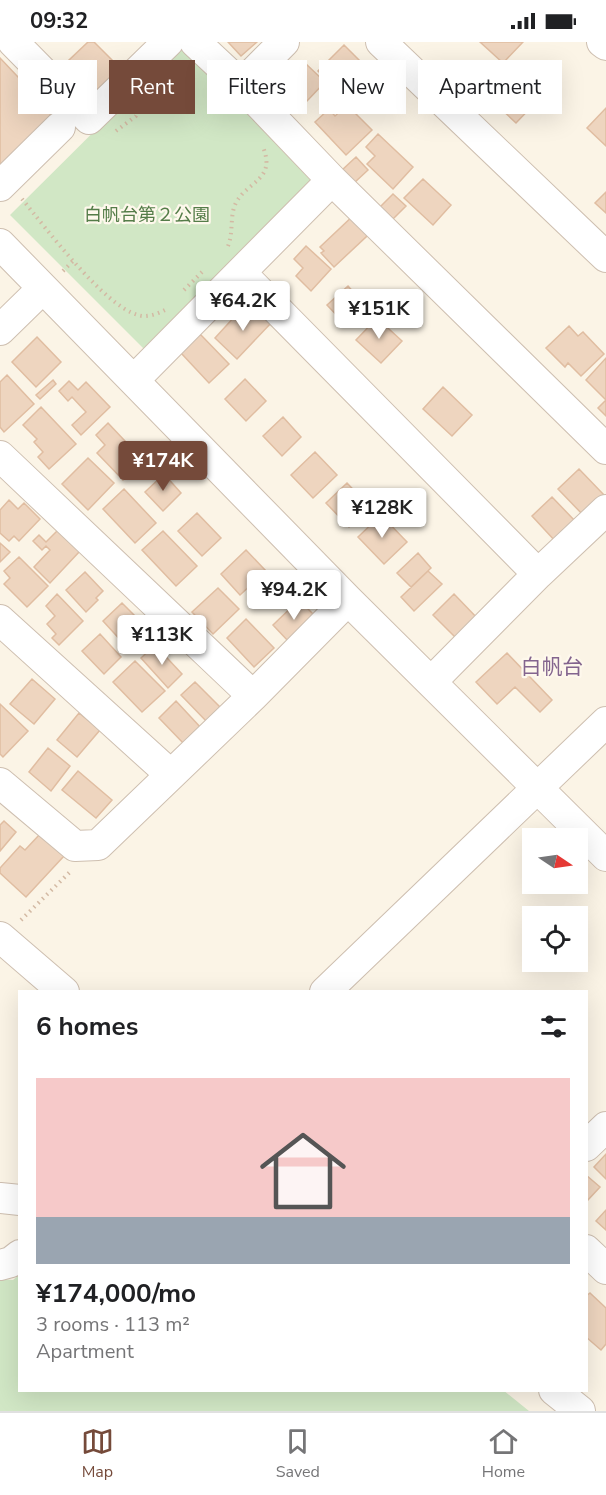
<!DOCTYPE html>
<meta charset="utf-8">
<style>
:root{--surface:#fff;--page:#f6f6f6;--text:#202124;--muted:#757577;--line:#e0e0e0;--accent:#754a3a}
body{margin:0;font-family:"Nunito Sans","Noto Sans JP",sans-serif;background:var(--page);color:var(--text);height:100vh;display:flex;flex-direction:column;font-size:22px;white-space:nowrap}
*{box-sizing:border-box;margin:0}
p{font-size:20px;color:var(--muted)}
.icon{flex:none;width:33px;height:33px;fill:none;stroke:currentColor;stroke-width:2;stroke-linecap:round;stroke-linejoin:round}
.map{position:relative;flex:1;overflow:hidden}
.panel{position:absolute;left:18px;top:948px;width:570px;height:402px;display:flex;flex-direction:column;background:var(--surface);border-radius:0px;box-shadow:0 6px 24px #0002}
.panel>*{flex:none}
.top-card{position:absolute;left:18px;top:18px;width:570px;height:54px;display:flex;gap:12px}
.needle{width:39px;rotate:103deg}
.tools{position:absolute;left:522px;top:786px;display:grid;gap:12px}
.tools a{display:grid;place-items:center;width:66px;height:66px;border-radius:0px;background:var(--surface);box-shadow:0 6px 24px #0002;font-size:30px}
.price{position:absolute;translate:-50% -51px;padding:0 14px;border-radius:6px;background:#fff;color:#222;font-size:20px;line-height:39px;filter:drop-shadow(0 2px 3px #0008)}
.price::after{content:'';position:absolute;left:50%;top:36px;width:18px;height:14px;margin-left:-9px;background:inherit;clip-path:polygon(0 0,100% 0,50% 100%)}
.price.active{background:var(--accent);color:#fff}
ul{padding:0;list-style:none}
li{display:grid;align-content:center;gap:12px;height:318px;padding:0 18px}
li+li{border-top:2px solid var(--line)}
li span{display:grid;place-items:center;height:186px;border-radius:0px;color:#555}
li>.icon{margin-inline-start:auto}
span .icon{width:108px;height:108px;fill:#fffc;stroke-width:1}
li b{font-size:26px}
h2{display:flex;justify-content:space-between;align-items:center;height:72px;padding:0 18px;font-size:26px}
.pill{padding:0 21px;border-radius:0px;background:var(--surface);box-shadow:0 6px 24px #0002;font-size:21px;line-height:54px}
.pill.active{background:var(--accent);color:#fff}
.status{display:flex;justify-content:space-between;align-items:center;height:42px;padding:0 30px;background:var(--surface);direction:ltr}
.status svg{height:16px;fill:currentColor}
.tabs{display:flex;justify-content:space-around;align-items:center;height:84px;border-top:2px solid var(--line);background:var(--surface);font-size:16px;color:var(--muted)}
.tabs a{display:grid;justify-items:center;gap:3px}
.tabs .active{color:var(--accent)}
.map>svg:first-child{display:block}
.green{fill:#d1e7c5}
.building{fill:#eed5bf;stroke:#e0bda1;stroke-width:1.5}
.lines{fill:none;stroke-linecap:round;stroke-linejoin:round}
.minor-casing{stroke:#cebfb0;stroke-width:32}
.path{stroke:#d3b9a3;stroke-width:4;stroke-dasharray:1.5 4.5;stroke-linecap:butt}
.minor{stroke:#fff;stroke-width:30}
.labels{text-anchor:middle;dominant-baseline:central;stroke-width:4.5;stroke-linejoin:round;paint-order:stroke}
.park-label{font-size:18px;fill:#547c48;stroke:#fef8ec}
.quarter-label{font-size:21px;fill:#83648e;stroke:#fef8ec}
</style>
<div class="status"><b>09:32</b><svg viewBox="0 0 49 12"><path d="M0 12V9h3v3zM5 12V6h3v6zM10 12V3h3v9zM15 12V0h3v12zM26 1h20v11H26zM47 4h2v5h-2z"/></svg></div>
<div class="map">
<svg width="606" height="1369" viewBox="0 0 606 1369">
<rect width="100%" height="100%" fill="#fbf4e6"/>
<path class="green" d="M181,3L314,139L147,310L10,173Z
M19,1233L20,1348H503L529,1369H0V1237L13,1238Z"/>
<path class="building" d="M88,0H94L120,26L96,49L90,44L84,50L63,29L70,22L67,20Z
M228,0H257L241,14Z
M480,0H523L503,21Z
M344,3L365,24L340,50L318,29Z
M0,16L52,71L50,73L59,82L0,133Z
M305,21L325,40L307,59L287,40Z
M511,37L536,60L516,81L497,63L504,55L499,50Z
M334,50L343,58L336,66L334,64L331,67L324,60Z
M347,63L372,88L346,113L315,80L329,67L335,74Z
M606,66V104L587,86Z
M378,92L413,125L393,147L367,122L375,114L366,105Z
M356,115L368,128L354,141L341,129Z
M423,137L451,163L433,183L404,156Z
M606,150V171L595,161Z
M393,152L406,164L392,178L380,165Z
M355,172L367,194L334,225L321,211L324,209L320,205Z
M306,204L331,227L311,249L296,234L303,226L294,217Z
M348,244L365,263L345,282L327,263Z
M255,264L272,280L237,317L215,296L236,273L242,279Z
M377,276L402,299L381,321L356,298Z
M569,284L578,294L583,290L604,312L581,334L568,321L565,325L546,306Z
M200,292L229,322L209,341L181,311Z
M37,295L61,320L36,345L12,320Z
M606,316V374L598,366L606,358L586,338Z
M7,333L34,362L4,390L0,385V340Z
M245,337L266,359L246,379L225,357Z
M53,338L56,342L40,357L36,353Z
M69,339L78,348L86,340L110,365L81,393L72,383L86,370L72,355L68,359L59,349Z
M443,345L472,373L452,394L423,367Z
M41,365L76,402L49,427L38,415L43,410L34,400L37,397L23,383Z
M283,375L301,395L282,414L263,394Z
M108,381L143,418L123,438L97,411L105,403L96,393Z
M315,410L337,433L313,456L291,433Z
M88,416L114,441L88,468L62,442Z
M579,427L606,455L585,475L558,447Z
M164,432L181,451L163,469L145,450Z
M347,441L370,465L349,485L326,461Z
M124,447L156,481L135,501L103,467Z
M552,455L576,480L556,500L532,474Z
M9,458L18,467L24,461L40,477L19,499L14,494L9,499L0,491V468Z
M197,471L221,496L202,514L178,489Z
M381,473L407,500L384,522L358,495Z
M58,488L80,509L50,541L34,525L50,508L46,504L42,508L33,499L39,493L46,500Z
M163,489L197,524L176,544L142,508Z
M0,501L10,510L0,520Z
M246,508L266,529L240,553L221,532Z
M418,511L431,526L411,545L397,531Z
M19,515L48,544L27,565L4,542L10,536L4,529Z
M428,529L442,542L414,569L401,555Z
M85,530L103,549L96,556L98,558L86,570L66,548Z
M218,546L239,567L213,592L192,570Z
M57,552L83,579L59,603L52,596L56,592L47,582L55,574L46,564Z
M454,552L479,578L458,598L433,573Z
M299,558L316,575L289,600L273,583Z
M122,561L144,583L124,602L103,579Z
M246,577L274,606L254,625L227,596Z
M100,592L121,615L104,632L82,609Z
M155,603L182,632L168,646L141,616Z
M507,611L552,658L540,670L515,645L497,662L476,640Z
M135,619L165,649L142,670L113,640Z
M32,637L55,657L34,682L10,662Z
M195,640L222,667L208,681L181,653Z
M176,659L202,687L185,703L159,676Z
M0,662L28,689L3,715L0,712Z
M79,671L100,688L77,715L57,698Z
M48,706L70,724L51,749L29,730Z
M78,729L112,758L96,776L62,748Z
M4,779L16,790L0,809V783Z
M40,792L64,814L26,855L0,831V826L20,804L25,808Z
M606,1112V1137L594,1125Z
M586,1133L600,1145L586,1160Z
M606,1168V1188L596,1179Z
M590,1251L606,1266V1302L601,1308L586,1295V1254Z"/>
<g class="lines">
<defs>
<path id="minor" d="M13,0L89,77L168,0
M195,0L241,43L332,138L606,407
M381,0L606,215
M602,0L606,3
M241,43L284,0
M0,144L60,85
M0,202L348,558L606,814
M241,231L538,532
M0,288L43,246
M134,338L332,138
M0,414L253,654
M0,578L170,732
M431,640L538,532L606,468
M0,741L75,804L98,803L253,654L348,558
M0,895L64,950
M325,950L606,680
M586,1104L606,1085
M0,1156L20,1158
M586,1208L606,1227
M0,1223L11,1220L20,1213
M554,1348L580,1369"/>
</defs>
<use href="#minor" class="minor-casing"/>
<path class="path" d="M165,42L177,37L195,38
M116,89L136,74L142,64
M22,157C46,186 104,264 138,273C146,276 157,272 165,268
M228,204C234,189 229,172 237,159C249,139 276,137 263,105
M63,229L74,218
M184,248L202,230
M21,878L72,828"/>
<use href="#minor" class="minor"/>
</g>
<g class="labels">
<g class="park-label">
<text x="147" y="173">白帆台第２公園</text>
</g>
<g class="quarter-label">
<text x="552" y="625">白帆台</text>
</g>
</g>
</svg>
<div class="tools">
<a><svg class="needle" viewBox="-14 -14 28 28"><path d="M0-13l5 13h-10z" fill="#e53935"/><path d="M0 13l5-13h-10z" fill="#757577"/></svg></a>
<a><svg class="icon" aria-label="locate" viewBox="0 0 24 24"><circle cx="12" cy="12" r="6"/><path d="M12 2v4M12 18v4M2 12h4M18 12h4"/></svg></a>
</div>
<b class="price" style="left:243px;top:290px">¥64.2K</b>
<b class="price" style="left:379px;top:298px">¥151K</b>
<b class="price active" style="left:163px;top:450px">¥174K</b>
<b class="price" style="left:382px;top:497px">¥128K</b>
<b class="price" style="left:294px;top:579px">¥94.2K</b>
<b class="price" style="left:162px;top:624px">¥113K</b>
<div class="top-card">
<a class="pill">Buy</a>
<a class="pill active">Rent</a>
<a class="pill">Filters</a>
<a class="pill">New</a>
<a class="pill">Apartment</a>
</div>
<section class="panel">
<h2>6 homes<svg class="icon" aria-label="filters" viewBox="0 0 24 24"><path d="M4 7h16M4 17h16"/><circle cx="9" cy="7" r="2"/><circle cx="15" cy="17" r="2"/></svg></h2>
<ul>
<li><span style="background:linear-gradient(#f6c9c9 75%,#9aa5b1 0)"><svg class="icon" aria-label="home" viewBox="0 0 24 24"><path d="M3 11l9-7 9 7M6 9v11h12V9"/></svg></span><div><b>¥174,000/mo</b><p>3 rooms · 113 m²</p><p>Apartment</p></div></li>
</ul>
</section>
</div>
<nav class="tabs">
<a class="active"><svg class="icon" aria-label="map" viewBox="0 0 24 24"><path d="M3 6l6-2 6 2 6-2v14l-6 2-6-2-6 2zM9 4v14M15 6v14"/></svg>Map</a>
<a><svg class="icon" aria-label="saved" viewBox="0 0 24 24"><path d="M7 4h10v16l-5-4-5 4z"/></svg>Saved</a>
<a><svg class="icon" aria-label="home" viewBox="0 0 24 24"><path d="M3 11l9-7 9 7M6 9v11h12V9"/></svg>Home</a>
</nav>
